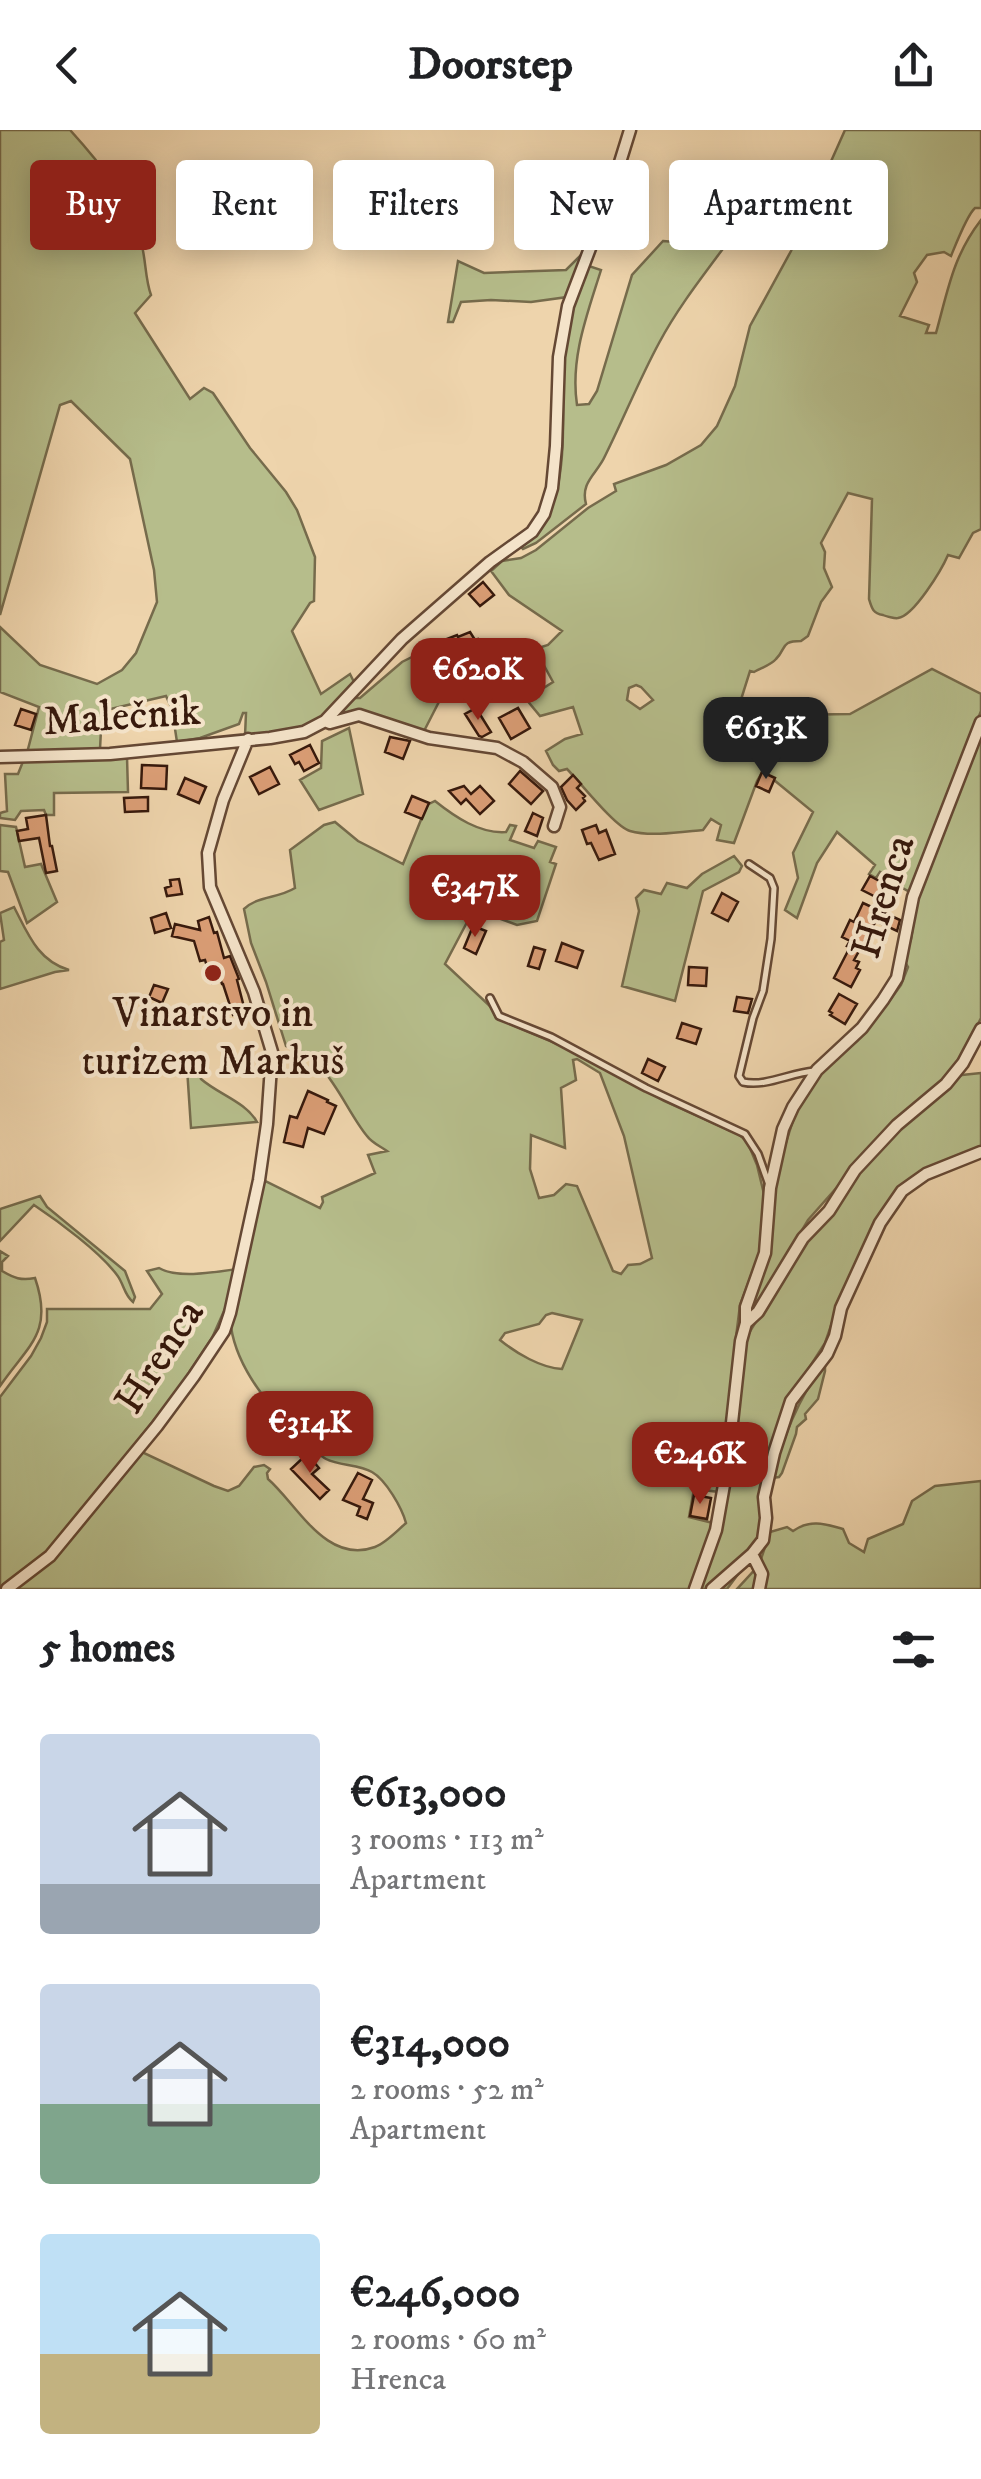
<!DOCTYPE html>
<meta charset="utf-8">
<style>
:root{--surface:#fff;--page:#f6f6f6;--text:#202124;--muted:#757577;--accent:#8f2418}
body{margin:0;font-family:"IM FELL DW Pica",serif;background:var(--page);color:var(--text);height:100vh;display:flex;flex-direction:column;font-size:38px;white-space:nowrap}
*{box-sizing:border-box;margin:0}
p{font-size:32px;color:var(--muted)}
.icon{flex:none;width:55px;height:55px;fill:none;stroke:currentColor;stroke-width:2;stroke-linecap:round;stroke-linejoin:round}
.map{position:relative;height:1459px;overflow:hidden}
.side{display:flex;flex-direction:column;background:var(--surface);flex:1}
.side>*{flex:none}
.banner{position:absolute;left:30px;top:30px;width:922px;height:90px;display:flex;gap:20px}
.price{position:absolute;translate:-50% -85px;padding:0 22px;border-radius:20px;background:var(--accent);color:#fff;font-size:32px;line-height:65px;filter:drop-shadow(0 2px 5px #0008)}
.price::after{content:'';position:absolute;left:50%;top:60px;width:30px;height:22px;margin-left:-15px;background:inherit;clip-path:polygon(0 0,100% 0,50% 100%)}
.price.current{background:#222;color:#fff}
ul{padding:0;list-style:none}
li{display:flex;align-items:center;gap:30px;height:250px;padding:0 40px}
li span{display:grid;place-items:center;flex:none;width:280px;height:200px;border-radius:10px;color:#555}
li>.icon{margin-inline-start:auto}
span .icon{width:120px;height:120px;fill:#fffc;stroke-width:1}
li b{font-size:42px}
h2{display:flex;justify-content:space-between;align-items:center;height:120px;padding:0 40px;font-size:42px}
.pill{padding:0 35px;border-radius:10px;background:var(--surface);box-shadow:0 5px 25px #0003;font-size:35px;line-height:90px}
.pill.current{background:var(--accent);color:#fff}
header{display:flex;justify-content:space-between;align-items:center;height:130px;padding:0 40px;background:var(--surface);font-size:45px;font-weight:800}
.map>svg:first-child{display:block}
.green{fill:#b6bd8b;stroke:#766b4c;stroke-width:2.5;fill-rule:evenodd}
.building{fill:#db9e76;stroke:#37190c;stroke-width:2.5}
.lines{fill:none;stroke-linecap:round;stroke-linejoin:round}
.service-casing{stroke:#654834;stroke-width:10}
.minor-casing{stroke:#654834;stroke-width:15}
.service{stroke:#f4e3c9;stroke-width:5}
.minor{stroke:#f4e3c9;stroke-width:10}
.poi-dot{fill:#8f2418;stroke:#f4e3c9;stroke-width:4}
.labels{text-anchor:middle;dominant-baseline:central;stroke-width:8;stroke-linejoin:round;paint-order:stroke}
.street-label{font-size:42px;fill:#37190c;stroke:#f4e3c9}
.poi-label{font-size:42px;fill:#37190c;stroke:#f4e3c9}
</style>
<header><svg class="icon" aria-label="back" viewBox="0 0 24 24"><path d="M15 5l-7 7 7 7"/></svg>Doorstep<svg class="icon" aria-label="share" viewBox="0 0 24 24"><path d="M12 15V3M7 8l5-5 5 5M5 13v7h14v-7"/></svg></header>
<div class="map">
<svg width="981" height="1459" viewBox="0 0 981 1459">
<rect width="100%" height="100%" fill="#eed4ac"/>
<filter id="stains"><feTurbulence type="fractalNoise" baseFrequency=".002" numOctaves="4"/><feColorMatrix values="0 0 0 0 .2 0 0 0 0 .09 0 0 0 0 .02 0 0 0 .5 -.17"/></filter>
<radialGradient id="worn" r=".72"><stop offset=".6" stop-color="#630" stop-opacity="0"/><stop offset="1" stop-color="#630" stop-opacity=".3"/></radialGradient>
<path class="green" d="M0,0H70C100,33 129,69 141,112C146,129 145,149 151,165L135,183L190,269L204,258L213,263L250,318L286,362L297,380L315,427L314,471L310,473L292,501L321,564L350,544L355,554C340,572 319,595 296,600C279,604 262,604 245,606L246,583H243L239,594L200,608L177,612L172,579L166,566L102,581L100,619L27,623L39,577L0,562V497L40,535L97,554L122,540L136,523L157,472L154,440L130,329L71,271L60,275L0,485Z
M845,0H981V78H975C967,85 956,114 951,126L944,122L927,125L914,143L917,152L900,186L929,195L926,203H936C948,160 953,126 981,90V399L973,403L959,428L948,425C942,439 914,486 898,488C896,489 885,486 883,485C873,483 872,479 869,469L872,369L848,363L821,413L825,422L824,438L832,457L821,472L808,506L801,511C780,511 787,518 776,529C771,535 761,538 754,542L750,541L738,579L789,585L850,584L932,539L981,564V581L912,759L908,761L899,756V753L880,742L876,748L869,744L875,735L837,702L817,733L797,788L785,780L798,748L793,723L813,682L763,641L757,651L734,713L717,710L721,695L711,689L703,700C682,702 650,707 630,701C615,697 580,652 567,639L559,641L553,635L546,621L565,609L582,604L573,577L540,586L526,569L553,552L535,519L548,515L562,501L509,465L491,441L502,431L521,428L536,420L588,378L616,361L614,354L666,335L701,315L717,296L735,256L750,196L791,121ZM636,555L641,557L653,570L640,579L627,570L629,558Z
M663,111L725,116C702,147 677,179 659,213C639,250 624,288 605,326C597,344 580,352 586,374L536,413L523,419L521,417C577,380 559,284 564,226C566,194 577,165 586,135L601,140C587,185 570,228 577,275L589,274L597,261L632,145Z
M585,121L567,167L531,172L491,170L461,172L453,192H448L458,131L484,143L566,140Z
M414,526L445,560L423,603L359,581H352L334,590L332,587L353,568H360L402,532Z
M349,598L363,664L319,680L300,650L321,638L322,611Z
M981,601V888L953,943L871,1019L808,1090L756,1178L753,1176L754,1166L782,1025L795,984L822,941L857,911L888,873L901,855L908,837L904,830L911,809L918,764Z
M127,627L128,662L54,663V685H46L44,680L21,681L15,690L0,688V683L7,681L5,644H18L24,629Z
M435,671C455,687 480,704 506,702L510,695L516,696L510,710L534,718L538,711L556,717L550,732L556,734L537,791L517,795L474,779L445,834L492,878L496,888L574,921L664,971L738,1004L747,1011L757,1035L764,1064L765,1082L761,1119L740,1175L735,1215L733,1256L720,1362L694,1359L689,1387L713,1393L691,1459H15L49,1432L142,1322L214,1356L228,1361L239,1356L254,1337L264,1335L270,1339L267,1343L268,1349C297,1374 326,1435 375,1417C386,1413 397,1401 406,1393C402,1378 386,1350 372,1342C359,1334 340,1336 326,1329C320,1326 314,1319 308,1314C275,1284 238,1243 231,1197L250,1117L261,1058L265,1051L320,1078L323,1072L322,1067L375,1043L368,1025L387,1021C380,1016 372,1013 367,1006C343,977 328,925 286,916L266,852L251,813L244,779C259,765 277,769 295,758L290,720L324,695L335,692L358,711L403,734L427,675ZM577,929L600,943L624,1006L652,1128L640,1134L628,1135L621,1144L613,1141L577,1056L566,1054L554,1065L539,1068L530,1039L531,1005L565,1018L561,958L576,950L573,930ZM552,1183L582,1190L562,1239C541,1238 516,1223 500,1210L505,1203L539,1194L546,1185Z
M0,695L16,697L25,737L41,734L57,772L27,793L8,742L0,741Z
M734,726L742,736L739,742L703,761L675,871L622,856L639,781L636,768L644,760L661,764L667,753L687,758L702,744Z
M14,777C28,804 38,831 69,840L55,842L0,859V812L4,810L0,783Z
M187,938H198L201,949C218,964 246,972 257,992L191,998Z
M981,943V1018L906,1055L836,1181L825,1213L786,1274L757,1419L727,1459H698L721,1398L744,1218L749,1203L809,1104L875,1022L957,948L962,945Z
M40,1066L47,1077L125,1141L135,1167L133,1172C124,1165 124,1154 117,1145C100,1122 58,1091 34,1075L0,1111V1079Z
M0,1121L8,1126L2,1132V1141C14,1148 21,1151 35,1148C54,1203 28,1215 0,1256Z
M159,1138C178,1149 216,1142 237,1139L228,1172L212,1208L177,1261L60,1408L38,1432L0,1458V1267L31,1226L41,1208L47,1192V1179H150L162,1164L147,1141Z
M823,1236L825,1237V1241L818,1269L805,1284L806,1289L797,1297L796,1304L782,1343L779,1347L772,1348C784,1307 797,1270 823,1236Z
M981,1351V1459H737L759,1435L770,1402L787,1397L793,1401C810,1389 825,1394 843,1399L849,1413L864,1422L868,1409L903,1394L912,1371L935,1356Z"/>
<path class="building" d="M483,452L494,465L480,476L469,464Z
M470,502L475,510L478,509L503,555L490,561L478,536L472,539L464,523L456,527L447,509L457,505L458,507Z
M476,578L491,602L482,607L479,606L465,584Z
M518,578L530,598L511,609L499,588Z
M21,579L36,584L31,600L15,595Z
M390,607L410,611L403,629L385,622Z
M310,615L319,633L304,641L299,632L295,634L290,625Z
M142,635L167,636L166,659L141,658Z
M270,637L279,654L259,664L250,647Z
M520,641L543,661L531,674L509,654Z
M762,642L775,648L769,662L756,656Z
M573,645L581,654L577,658L585,666L583,668L585,671L576,680L567,670L561,657Z
M185,648L206,657L199,673L178,664Z
M464,656L471,664L480,656L494,671L480,684L466,669L461,674L449,661Z
M412,666L429,673L422,689L405,682Z
M148,667V681L125,682L124,668Z
M533,683L543,688L537,706L525,701Z
M46,685L50,716H52L57,741L46,743L39,708L19,711L17,701L28,699L26,688Z
M596,695L599,703L606,700L615,724L599,730L591,713L587,714L582,700Z
M870,746L883,753L876,767L862,760Z
M179,749L182,764L167,766L165,758L171,756L170,750Z
M722,763L738,772L728,791L712,783Z
M863,773L900,790L897,801L876,791L854,830L859,832L856,838L860,840L851,857L834,848L850,817L847,816L850,811L842,807L850,790L854,792Z
M166,783L171,798L155,803L151,788Z
M209,787L214,803L217,802L224,828L230,826L239,849L237,850L245,881L233,885L223,854H222L221,851L212,853L205,830L200,831L194,811L172,806L175,794L200,800L198,791Z
M473,796L486,801L476,824L464,818Z
M562,813L583,821L577,838L556,831Z
M534,817L545,820L539,839L528,836Z
M689,837L707,838L706,856L688,855Z
M154,855L168,859L162,873L149,867Z
M839,864L857,874L845,894L830,885L832,883L829,881Z
M737,867L752,869L748,883L734,881Z
M682,893L701,899L696,914L677,908Z
M648,929L665,937L658,951L642,943Z
M308,961L328,970L327,972L336,976L324,1004L308,998L303,1017L284,1012L290,986L297,988Z
M307,1324L319,1338L312,1344L329,1360L320,1369L291,1339Z
M358,1343L372,1350L363,1369L373,1373L367,1389L357,1385L360,1377L343,1370Z
M694,1365L711,1368L707,1389L690,1386Z"/>
<g class="lines">
<defs>
<path id="service" d="M749,734L770,748L774,758L771,809L763,861L753,888L739,946L743,952C766,957 790,943 814,941
M490,868L499,886L551,907L646,958L745,1004L758,1024L769,1055"/>
<path id="minor" d="M325,591L330,593L359,585L429,608L497,618L523,632L552,657L560,677L554,696
M0,627L110,624L270,608L304,602L325,591L402,509L490,432L532,402L544,384L552,358L556,316L559,227L568,176L608,71L630,0
M746,1193L758,1182L803,1108L829,1081L855,1040L897,995L946,954L963,933L981,899
M752,1424L762,1444L759,1459
M7,1459L50,1426L157,1296L194,1246L224,1201L230,1183L259,1050L267,994L272,922L254,862L210,757L208,723L223,670L248,609
M695,1459L716,1400L727,1338L741,1211L746,1193V1177L765,1123L770,1058L783,999L793,977L817,940L862,898L883,870L897,848L913,767L981,592
M712,1459L752,1424L763,1410L766,1388L764,1367L774,1323L791,1271L827,1224L835,1206L841,1178L880,1093L902,1061L926,1044L981,1022"/>
</defs>
<use href="#service" class="service-casing"/>
<use href="#minor" class="minor-casing"/>
<use href="#service" class="service"/>
<use href="#minor" class="minor"/>
</g>
<circle class="poi-dot" cx="213" cy="843" r="10"/>
<g class="labels">
<g class="street-label">
<text transform="translate(122 587) rotate(-4)">Malečnik</text>
<text transform="translate(884 767) rotate(-73)">Hrenca</text>
<text transform="translate(160 1227) rotate(-57)">Hrenca</text>
</g>
<g class="poi-label">
<text x="213" y="884">Vinarstvo in<tspan x="213" dy="48">turizem Markuš</tspan></text>
</g>
</g>
<rect width="100%" height="100%" filter="url(#stains)"/>
<rect width="100%" height="100%" fill="url(#worn)"/>
</svg>
<b class="price" style="left:478px;top:593px">€620K</b>
<b class="price current" style="left:766px;top:652px">€613K</b>
<b class="price" style="left:475px;top:810px">€347K</b>
<b class="price" style="left:310px;top:1346px">€314K</b>
<b class="price" style="left:700px;top:1377px">€246K</b>
<div class="banner">
<a class="pill current">Buy</a>
<a class="pill">Rent</a>
<a class="pill">Filters</a>
<a class="pill">New</a>
<a class="pill">Apartment</a>
</div>
</div>
<section class="side">
<h2>5 homes<svg class="icon" aria-label="filters" viewBox="0 0 24 24"><path d="M4 7h16M4 17h16"/><circle cx="9" cy="7" r="2"/><circle cx="15" cy="17" r="2"/></svg></h2>
<ul>
<li><span style="background:linear-gradient(#c9d6e8 75%,#9aa5b1 0)"><svg class="icon" aria-label="home" viewBox="0 0 24 24"><path d="M3 11l9-7 9 7M6 9v11h12V9"/></svg></span><div><b>€613,000</b><p>3 rooms · 113 m²</p><p>Apartment</p></div></li>
<li><span style="background:linear-gradient(#c9d6e8 60%,#7fa58c 0)"><svg class="icon" aria-label="home" viewBox="0 0 24 24"><path d="M3 11l9-7 9 7M6 9v11h12V9"/></svg></span><div><b>€314,000</b><p>2 rooms · 52 m²</p><p>Apartment</p></div></li>
<li><span style="background:linear-gradient(#bfe0f5 60%,#c2b280 0)"><svg class="icon" aria-label="home" viewBox="0 0 24 24"><path d="M3 11l9-7 9 7M6 9v11h12V9"/></svg></span><div><b>€246,000</b><p>2 rooms · 60 m²</p><p>Hrenca</p></div></li>
</ul>
</section>
